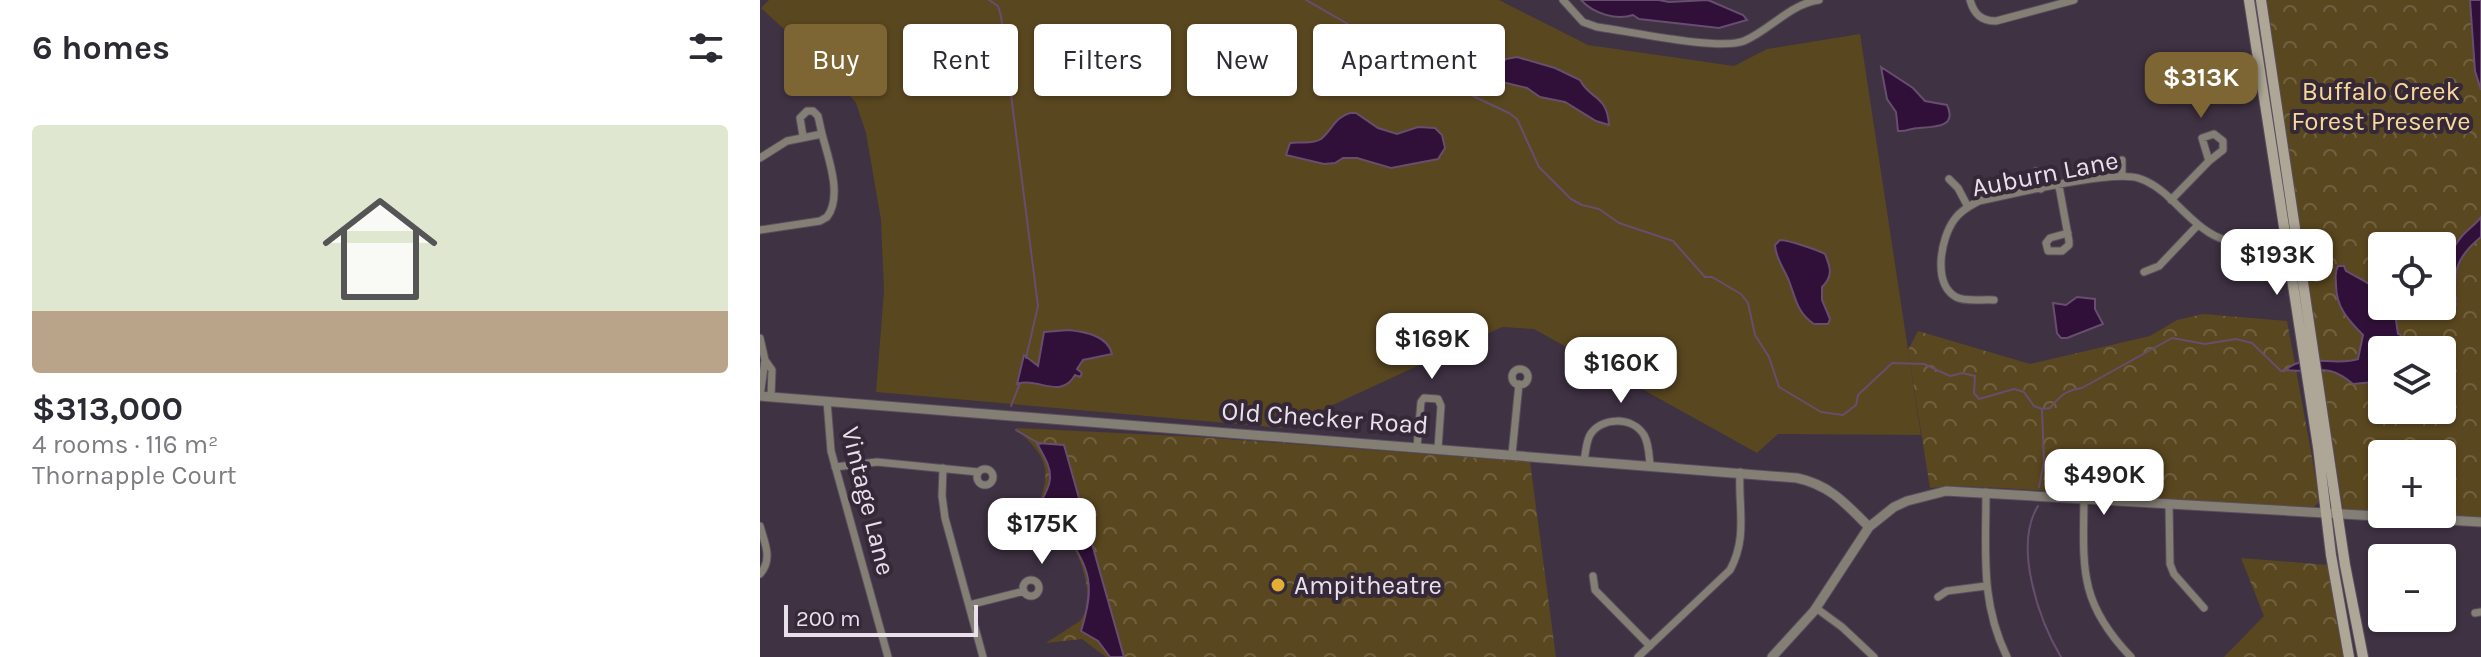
<!DOCTYPE html>
<meta charset="utf-8">
<style>
:root{--surface:#fff;--page:#f7f7f7;--text:#2b2b33;--muted:#7c7c81;--accent:#7d6633}
body{margin:0;font-family:Karla,sans-serif;background:var(--page);color:var(--text);height:100vh;display:flex;flex-direction:column;font-size:30px;white-space:nowrap}
*{box-sizing:border-box;margin:0}
p{font-size:26px;color:var(--muted)}
.icon{flex:none;width:44px;height:44px;fill:none;stroke:currentColor;stroke-width:2;stroke-linecap:round;stroke-linejoin:round}
.map{position:relative;flex:1;overflow:hidden}
.sheet{display:flex;flex-direction:column;background:var(--surface);width:760px}
.sheet>*{flex:none}
.banner{position:absolute;left:24px;top:24px;width:760px;height:72px;display:flex;gap:16px}
.controls{position:absolute;left:1608px;top:232px;display:grid;gap:16px}
.controls a{display:grid;place-items:center;width:88px;height:88px;border-radius:8px;background:var(--surface);box-shadow:0 2px 6px #0004;font-size:40px}
.scale{position:absolute;left:24px;bottom:20px;width:194px;box-sizing:border-box;padding-left:8px;border:4px solid #e8e0eb;border-top:0;font-size:22px;line-height:28px;white-space:nowrap;color:#e8e0eb;-webkit-text-stroke:6px #352838;paint-order:stroke}
.price{position:absolute;translate:-50% -68px;padding:0 18px;border-radius:16px;background:#fff;color:#222;font-size:26px;line-height:52px;filter:drop-shadow(0 2px 4px #0008)}
.price::after{content:'';position:absolute;left:50%;top:48px;width:24px;height:18px;margin-left:-12px;background:inherit;clip-path:polygon(0 0,100% 0,50% 100%)}
.price.active{background:var(--accent);color:#fff}
ul{padding:0;list-style:none}
li{display:grid;align-content:center;gap:16px;height:424px;padding:0 32px}
li span{display:grid;place-items:center;height:248px;border-radius:8px;color:#555}
li>.icon{margin-inline-start:auto}
span .icon{width:144px;height:144px;fill:#fffc;stroke-width:1}
li b{font-size:34px}
h2{display:flex;justify-content:space-between;align-items:center;height:96px;padding:0 32px;font-size:34px}
.tag{padding:0 28px;border-radius:8px;background:var(--surface);box-shadow:0 2px 6px #0004;font-size:28px;line-height:72px}
.tag.active{background:var(--accent);color:#fff}
main{display:flex;flex:1;min-height:0}
.map>svg:first-child{display:block}
.grass{fill:#59471f}
.park{fill:url(#park-crowns);fill-rule:evenodd}
.water{fill:#301038;stroke:#674e6e;stroke-width:2}
.lines{fill:none;stroke-linecap:round;stroke-linejoin:round}
.stream{stroke:#674e6e;stroke-width:2}
.minor-casing{stroke:#5a4e5e;stroke-width:9}
.tertiary-casing{stroke:#5a4e5e;stroke-width:11}
.secondary-casing{stroke:#5a4e5e;stroke-width:12}
.minor{stroke:#847f75;stroke-width:7}
.tertiary{stroke:#847f75;stroke-width:9}
.secondary{stroke:#aea797;stroke-width:10}
.poi-dot{fill:#e2af34;stroke:#352838;stroke-width:3}
.labels{text-anchor:middle;dominant-baseline:central;stroke-width:8;stroke-linejoin:round;paint-order:stroke}
.park-label{font-size:26px;fill:#f9d999;stroke:#352838}
.street-label{font-size:26px;fill:#e8e0eb;stroke:#352838}
.poi-label{font-size:26px;fill:#e8e0eb;stroke:#352838;text-anchor:start}
</style>
<main>
<section class="sheet">
<h2>6 homes<svg class="icon" aria-label="filters" viewBox="0 0 24 24"><path d="M4 7h16M4 17h16"/><circle cx="9" cy="7" r="2"/><circle cx="15" cy="17" r="2"/></svg></h2>
<ul>
<li><span style="background:linear-gradient(#dfe7d0 75%,#b9a48a 0)"><svg class="icon" aria-label="home" viewBox="0 0 24 24"><path d="M3 11l9-7 9 7M6 9v11h12V9"/></svg></span><div><b>$313,000</b><p>4 rooms · 116 m²</p><p>Thornapple Court</p></div></li>
</ul>
</section>
<div class="map">
<svg width="1721" height="657" viewBox="0 0 1721 657">
<defs>
<pattern id="park-crowns" width="20" height="18" patternUnits="userSpaceOnUse" patternTransform="scale(2)"><rect width="20" height="18" fill="#59471f"/><path d="M2 6a3 3 0 1 1 6 0M12 15a3 3 0 1 1 6 0" fill="none" stroke="#716140"/></pattern>
</defs>
<rect width="100%" height="100%" fill="#3f3243"/>
<path class="grass" d="M9,0H739L828,45L974,66L1007,49L1100,34L1161,435L1018,434L997,453L774,329L742,327L523,428L116,392L124,291L121,220L106,133L96,103L69,70L1,8Z"/>
<path class="park" d="M1505,0H1721V519L1617,515L1583,510ZM1622,246H1682V306H1622ZM1622,350H1682V410H1622ZM1622,454H1682V514H1622Z
M1443,314L1527,321L1560,501L1553,508L1241,488L1193,486L1170,488L1148,350L1158,331L1270,364L1390,336L1417,320Z
M256,428L439,437L770,462L796,657H346L322,639L286,643L320,621L330,605C324,569 320,530 274,533C273,520 276,513 280,501C293,464 282,454 256,428Z
M1481,558L1568,565L1584,657H1464L1504,616Z"/>
<path class="water" d="M821,0H899L909,2L948,0L983,15L987,20L959,28L879,19L873,15C856,21 833,13 821,0Z
M1710,0H1721V90L1715,71Z
M757,57L795,68L820,80C830,100 847,94 849,125L836,121L805,102L780,97L767,88L742,82L739,77L741,63L746,59Z
M1121,67L1153,88L1165,101L1187,105C1198,128 1173,127 1158,128C1151,128 1146,132 1138,131L1136,112L1127,99Z
M590,113H596L618,128L637,134L658,127L675,128L682,135L685,148L678,159L631,168L597,158H583L575,163L564,164L526,155L530,143C540,141 552,145 561,139C572,130 575,117 590,113Z
M1721,217V237C1695,258 1693,272 1696,305H1684C1685,278 1684,257 1702,236C1708,229 1716,224 1721,217Z
M1020,240C1028,240 1058,250 1065,254C1070,267 1074,275 1062,287V300L1070,319L1068,324H1054C1037,313 1036,299 1029,281C1024,268 1016,260 1015,245Z
M1578,266H1584L1586,271C1603,281 1620,285 1622,306H1626L1636,320L1638,334L1641,335L1644,350H1622V376L1614,382L1593,384C1566,361 1555,374 1526,370C1544,352 1576,367 1598,359L1603,335C1588,320 1576,307 1576,285C1576,277 1574,273 1578,266Z
M1317,297L1335,299V309L1343,324L1307,338H1301L1297,333L1293,303L1306,305Z
M309,330C326,332 348,336 352,354L323,360L317,369L322,373L320,377L315,375C301,400 278,377 257,384L264,355L278,366L284,332Z
M277,443L304,445L364,657H350L338,641L321,631C335,585 331,570 304,531L272,533C269,512 288,498 290,479C291,465 282,454 277,443Z"/>
<g class="lines">
<path class="stream" d="M229,0L238,6L241,16L278,306L266,358
M546,0L715,97L749,113L757,119L779,167L811,199L822,205L839,209L859,223L913,241L945,277H952L981,294L988,303L995,335L1009,357L1019,387L1061,412L1083,415L1096,405L1098,395L1132,363L1164,364L1190,376L1202,373L1215,376L1214,393L1219,399L1254,389L1264,392L1274,406L1282,409
M716,96L740,80
M251,406L260,383
M1282,409L1290,408C1300,396 1306,390 1322,388L1412,338L1445,344L1476,339L1492,343L1521,371L1525,370
M256,430L280,444
M1279,487L1284,462L1282,410
M1278,506C1253,546 1279,620 1301,657"/>
<defs>
<path id="minor" d="M803,0L823,22L837,27C869,31 958,51 984,41C1010,30 1030,4 1059,0
M1210,0C1214,14 1221,21 1236,21L1314,0
M43,136L40,118L47,111H53L58,116L62,134
M0,158L27,141L62,134C68,157 83,196 67,217L60,221L0,230
M1276,171L1281,189
M1362,176V160
M1189,179L1198,188L1208,207
M1299,186L1309,241V245L1302,251H1288L1286,243L1290,238L1308,233
M1411,200L1449,161L1442,138L1454,134L1463,141V150L1449,161
M1469,268L1474,243
M1384,272L1399,266L1437,226
M1234,300C1223,299 1205,302 1196,297C1172,283 1181,238 1194,220C1200,211 1209,206 1219,201C1253,194 1349,170 1378,178C1392,182 1404,192 1414,202C1459,247 1467,247 1529,235
M0,338L5,360L12,370L11,396
M752 377a8 8 0 1 1 16 0a8 8 0 1 1-16 0Z
M0,396L5,360
M67,401L71,451L128,657
M657,447L661,402L664,398L678,399L681,406L678,448
M752,454L759,384
M824,460C826,452 826,442 830,435C841,417 872,416 884,435C889,444 889,455 890,465
M75,467L117,462L218,472
M183,468L182,496L185,518L223,657
M217 477a8 8 0 1 1 16 0a8 8 0 1 1-16 0Z
M1226,492C1226,552 1220,602 1247,657
M1324,499C1323,569 1319,603 1371,657
M1409,504L1410,564L1414,574L1444,608
M0,526C5,544 13,559 0,574
M833,576L835,590L890,646
M263 588a8 8 0 1 1 16 0a8 8 0 1 1-16 0Z
M1178,597L1187,591L1226,586
M209,605L264,591
M1056,608L1082,627L1114,657
M1715,613L1721,612
M878,657L970,570C988,537 978,508 980,472"/>
<path id="tertiary" d="M0,396L1037,478C1070,485 1086,504 1109,527
M1012,657L1054,611L1109,527L1134,507L1147,501L1186,491L1721,522"/>
<path id="secondary" d="M1489,0L1558,447L1571,555L1589,657
M1501,0L1585,565L1603,657"/>
</defs>
<use href="#minor" class="minor-casing"/>
<use href="#tertiary" class="tertiary-casing"/>
<use href="#secondary" class="secondary-casing"/>
<use href="#minor" class="minor"/>
<use href="#tertiary" class="tertiary"/>
<use href="#secondary" class="secondary"/>
</g>
<circle class="poi-dot" cx="518" cy="585" r="8"/>
<g class="labels">
<g class="park-label">
<text x="1621" y="91">Buffalo Creek<tspan x="1621" dy="30">Forest Preserve</tspan></text>
</g>
<g class="street-label">
<text transform="translate(1285 174) rotate(-11)">Auburn Lane</text>
<text transform="translate(565 418) rotate(4)">Old Checker Road</text>
<text transform="translate(108 501) rotate(76)">Vintage Lane</text>
</g>
<g class="poi-label">
<text x="534" y="585">Ampitheatre</text>
</g>
</g>
</svg>
<div class="controls">
<a><svg class="icon" aria-label="locate" viewBox="0 0 24 24"><circle cx="12" cy="12" r="6"/><path d="M12 2v4M12 18v4M2 12h4M18 12h4"/></svg></a>
<a><svg class="icon" aria-label="layers" viewBox="0 0 24 24"><path d="M12 4l9 5-9 5-9-5zM3 14l9 5 9-5"/></svg></a>
<a>+</a>
<a>−</a>
</div>
<div class="scale">200 m</div>
<b class="price active" style="left:1441px;top:120px">$313K</b>
<b class="price" style="left:1517px;top:297px">$193K</b>
<b class="price" style="left:672px;top:381px">$169K</b>
<b class="price" style="left:861px;top:405px">$160K</b>
<b class="price" style="left:1344px;top:517px">$490K</b>
<b class="price" style="left:282px;top:566px">$175K</b>
<div class="banner">
<a class="tag active">Buy</a>
<a class="tag">Rent</a>
<a class="tag">Filters</a>
<a class="tag">New</a>
<a class="tag">Apartment</a>
</div>
</div>
</main>
